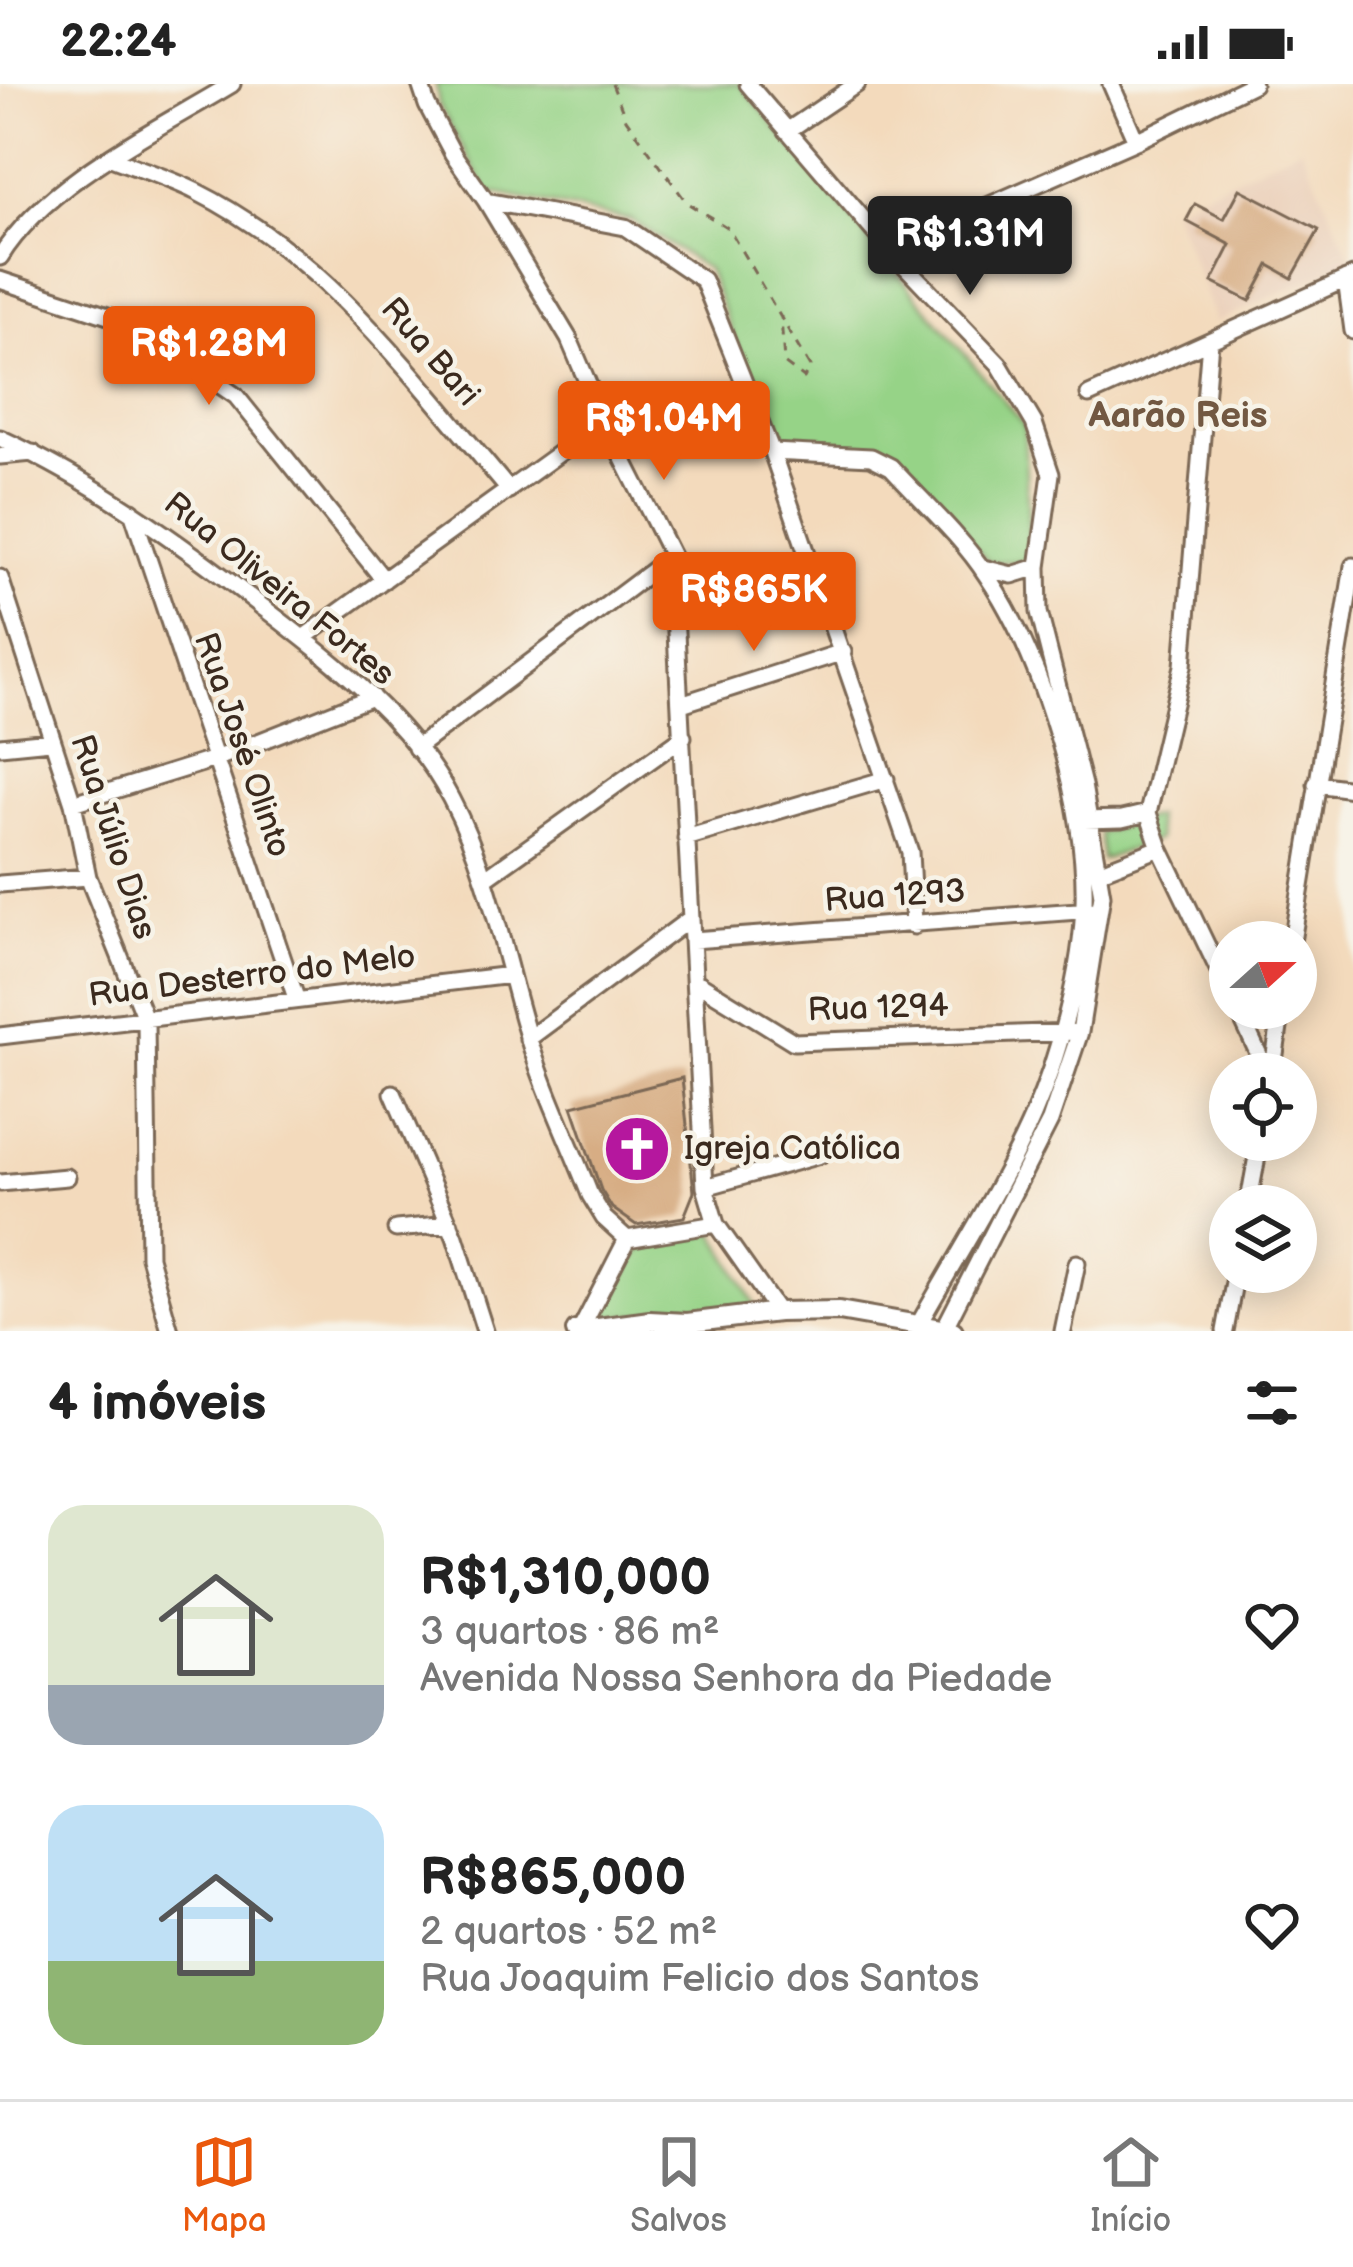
<!DOCTYPE html>
<html lang="pt">
<meta charset="utf-8">
<style>
:root{--surface:#fff;--page:#f6f6f6;--text:#222;--muted:#767676;--line:#e0e0e0;--accent:#ea580c}
body{margin:0;font-family:"Balsamiq Sans",sans-serif;background:var(--page);color:var(--text);height:100vh;display:flex;flex-direction:column;font-size:45px;white-space:nowrap}
*{box-sizing:border-box;margin:0}
p{font-size:39px;color:var(--muted)}
.icon{flex:none;width:66px;height:66px;fill:none;stroke:currentColor;stroke-width:2;stroke-linecap:round;stroke-linejoin:round}
.map{position:relative;height:1247px;overflow:hidden}
.details{display:flex;flex-direction:column;background:var(--surface);flex:1}
.details>*{flex:none}
.needle{width:78px;rotate:69deg}
.buttons{position:absolute;left:1209px;top:837px;display:grid;gap:24px}
.buttons a{display:grid;place-items:center;width:108px;height:108px;border-radius:50%;background:var(--surface);box-shadow:0 6px 30px #0003;font-size:60px}
.price{position:absolute;translate:-50% -102px;padding:0 27px;border-radius:12px;background:var(--accent);color:#fff;font-size:39px;line-height:78px;filter:drop-shadow(0 3px 6px #0008)}
.price::after{content:'';position:absolute;left:50%;top:72px;width:36px;height:27px;margin-left:-18px;background:inherit;clip-path:polygon(0 0,100% 0,50% 100%)}
.price.selected{background:#222;color:#fff}
ul{padding:0;list-style:none}
li{display:flex;align-items:center;gap:36px;height:300px;padding:0 48px}
li span{display:grid;place-items:center;flex:none;width:336px;height:240px;border-radius:36px;color:#555}
li>.icon{margin-inline-start:auto}
span .icon{width:144px;height:144px;fill:#fffc;stroke-width:1}
li b{font-size:51px}
h2{display:flex;justify-content:space-between;align-items:center;height:144px;padding:0 48px;font-size:51px}
.status{display:flex;justify-content:space-between;align-items:center;height:84px;padding:0 60px;background:var(--surface);direction:ltr}
.status svg{height:33px;fill:currentColor}
.menu{display:flex;justify-content:space-around;align-items:center;height:168px;border-top:3px solid var(--line);background:var(--surface);font-size:33px;color:var(--muted)}
.menu a{display:grid;justify-items:center;gap:6px}
.menu .selected{color:var(--accent)}
.map>svg:first-child{display:block}
.built{fill:#eaceb7}
.green{fill:#96d387;stroke:#687e52;stroke-width:3}
.building{fill:#d7ad84}
.lines{fill:none;stroke-linecap:round;stroke-linejoin:round}
.minor-casing{stroke:#7b6855;stroke-width:21}
.tertiary-casing{stroke:#7b6855;stroke-width:24}
.path{stroke:#7b6855;stroke-width:3;stroke-dasharray:9 9;stroke-linecap:butt}
.minor{stroke:#fff;stroke-width:15}
.tertiary{stroke:#fff;stroke-width:18}
.labels{text-anchor:middle;dominant-baseline:central;stroke-width:9;stroke-linejoin:round;paint-order:stroke}
.street-label{font-size:33px;fill:#3b2a1e;stroke:#f7f3e8}
.poi-label{font-size:33px;fill:#3b2a1e;stroke:#f7f3e8;text-anchor:start}
.neighbourhood-label{font-size:36px;font-weight:bold;fill:#725842;stroke:#f7f3e8}
</style>
<div class="status"><b>22:24</b><svg viewBox="0 0 49 12"><path d="M0 12V9h3v3zM5 12V6h3v6zM10 12V3h3v9zM15 12V0h3v12zM26 1h20v11H26zM47 4h2v5h-2z"/></svg></div>
<div class="map">
<svg width="1353" height="1247" viewBox="0 0 1353 1247">
<rect width="100%" height="100%" fill="#f7f3e8"/>
<filter id="ink" filterUnits="userSpaceOnUse"><feTurbulence type="fractalNoise" baseFrequency=".00833" numOctaves="2"/><feDisplacementMap in="SourceGraphic" scale="24" xChannelSelector="R" yChannelSelector="G"/><feConvolveMatrix kernelMatrix="1 2 1 2 8 2 1 2 1" color-interpolation-filters="sRGB"/></filter>
<filter id="wash" filterUnits="userSpaceOnUse"><feTurbulence type="fractalNoise" baseFrequency=".004" numOctaves="4" result="noise"/><feDisplacementMap in="SourceGraphic" scale="48" xChannelSelector="R" yChannelSelector="G"/><feGaussianBlur stdDeviation="2.7" result="paint"/><feColorMatrix in="noise" values="0 0 0 0 0 0 0 0 0 0 0 0 0 0 0 0 0 1.4 0 .05"/><feComposite in="paint" operator="in"/></filter>
<g filter="url(#wash)">
<rect width="100%" height="100%" fill="#f3dabc"/>
<path class="built" d="M1301,63L1352,176L1216,238L1172,124Z"/>
<path class="green" d="M436,0H740L1024,341L1030,477L989,478L888,372L775,358L707,185L631,136L488,108L439,21Z
M1155,732L1158,755L1102,776L1099,749Z
M714,1148L757,1224L594,1234L642,1164Z"/>
<g id="blocks">
<path class="building" d="M1240,105L1319,146L1292,194L1269,181L1250,217L1212,198L1231,161L1186,137L1195,120L1224,135Z
M682,994L694,1108L684,1133L636,1141L612,1124L601,1106L572,1022Z"/>
</g>
</g>
<g filter="url(#ink)">
<use href="#blocks" fill-opacity="0" stroke="#7b6855" stroke-width="3"/>
<g class="lines">
<defs>
<path id="minor" d="M420,0L427,21L453,70L486,117L569,255L604,337L672,472L705,1103L716,1140L778,1228
M748,0L889,165L999,280L1034,339L1051,390L1038,483L1039,528L1083,701L1102,811L1080,948L1050,1037L944,1245
M1111,0L1136,57
M787,47L857,0
M111,74C139,85 170,94 197,108C327,173 417,298 509,406
M486,117L625,143L703,196L772,368L910,768L914,842
M889,165L1136,57L1253,0
M0,173C46,98 158,45 232,0
M1346,195L1353,247
M0,196L129,239L236,312L384,496
M1210,257L1183,582L1148,729L1160,764L1230,910
M1089,311L1353,192
M0,354C95,398 178,457 260,521C331,576 409,634 451,715C490,789 503,869 527,949C543,1004 569,1057 590,1111L604,1134L627,1155
M772,368L871,373L891,383C923,418 961,452 987,492C1042,574 1087,720 1084,820C1082,885 1059,972 1033,1032C1003,1101 956,1173 919,1240
M0,372L33,369
M132,427L296,914
M983,484L1012,491L1038,483
M0,494L73,719L88,793L146,937L149,1173L170,1247
M303,554L604,337
M681,620L843,568
M0,662L50,657
M416,664L672,472
M1316,700L1353,705
M73,719L215,675L372,613
M1084,736L1122,735L1148,729
M686,754L886,695
M1101,787L1160,764
M487,793L683,653
M0,800L88,793
M693,856L1091,826
M1292,858L1353,482
M695,897L794,958L1070,948
M1237,924L1268,990
M0,952L511,891
M528,955L691,834
M1272,990L1282,924
M393,1009L455,1153L485,1247
M0,1099L67,1093
M705,1103L820,1071
M1248,1122L1260,1056
M396,1145L450,1140
M627,1155L716,1140
M580,1247L627,1155
M1063,1247L1077,1179
M1225,1247L1236,1188"/>
<path id="tertiary" d="M576,1247L650,1237L687,1239L778,1228L839,1227L953,1247"/>
</defs>
<use href="#minor" class="minor-casing"/>
<use href="#tertiary" class="tertiary-casing"/>
<path class="path" d="M612,0L626,35L687,119L728,144L810,283L804,294L784,279L781,232"/>
<use href="#minor" class="minor"/>
<use href="#tertiary" class="tertiary"/>
</g>
</g>
<defs>
<symbol id="church-disc" viewBox="-11 -11 22 22"><circle r="9.5" fill="#b5179e" stroke="#f7f3e8"/><path d="M-1.2-6h2.4v3.5h3.3v2.4h-3.3V6h-2.4V-.1h-3.3v-2.4h3.3Z" fill="#fff"/></symbol>
</defs>
<g fill-rule="evenodd">
<use href="#church-disc" x="599" y="1027" width="76" height="76"/>
</g>
<g class="labels">
<g class="street-label">
<text transform="translate(430 268) rotate(49)">Rua Bari</text>
<text transform="translate(279 505) rotate(39)">Rua Oliveira Fortes</text>
<text transform="translate(242 661) rotate(71)">Rua José Olinto</text>
<text transform="translate(113 753) rotate(72)">Rua Júlio Dias</text>
<text transform="translate(895 812) rotate(-4)">Rua 1293</text>
<text transform="translate(252 892) rotate(-7)">Rua Desterro do Melo</text>
<text transform="translate(878 924) rotate(-2)">Rua 1294</text>
</g>
<g class="poi-label">
<text x="684" y="1065">Igreja Católica</text>
</g>
<g class="neighbourhood-label">
<text x="1178" y="332">Aarão Reis</text>
</g>
</g>
</svg>
<div class="buttons">
<a><svg class="needle" viewBox="-14 -14 28 28"><path d="M0-13l5 13h-10z" fill="#e53935"/><path d="M0 13l5-13h-10z" fill="#767676"/></svg></a>
<a><svg class="icon" aria-label="locate" viewBox="0 0 24 24"><circle cx="12" cy="12" r="6"/><path d="M12 2v4M12 18v4M2 12h4M18 12h4"/></svg></a>
<a><svg class="icon" aria-label="layers" viewBox="0 0 24 24"><path d="M12 4l9 5-9 5-9-5zM3 14l9 5 9-5"/></svg></a>
</div>
<b class="price selected" style="left:970px;top:214px">R$1.31M</b>
<b class="price" style="left:209px;top:324px">R$1.28M</b>
<b class="price" style="left:664px;top:399px">R$1.04M</b>
<b class="price" style="left:754px;top:570px">R$865K</b>
</div>
<section class="details">
<h2>4 imóveis<svg class="icon" aria-label="filters" viewBox="0 0 24 24"><path d="M4 7h16M4 17h16"/><circle cx="9" cy="7" r="2"/><circle cx="15" cy="17" r="2"/></svg></h2>
<ul>
<li><span style="background:linear-gradient(#dfe7d0 75%,#9aa5b1 0)"><svg class="icon" aria-label="home" viewBox="0 0 24 24"><path d="M3 11l9-7 9 7M6 9v11h12V9"/></svg></span><div><b>R$1,310,000</b><p>3 quartos · 86 m²</p><p>Avenida Nossa Senhora da Piedade</p></div><svg class="icon" aria-label="heart" viewBox="0 0 24 24"><path d="M12 20l-8-8c-3-5 5-10 8-4 3-6 11-1 8 4z"/></svg></li>
<li><span style="background:linear-gradient(#bfe0f5 65%,#8fb573 0)"><svg class="icon" aria-label="home" viewBox="0 0 24 24"><path d="M3 11l9-7 9 7M6 9v11h12V9"/></svg></span><div><b>R$865,000</b><p>2 quartos · 52 m²</p><p>Rua Joaquim Felicio dos Santos</p></div><svg class="icon" aria-label="heart" viewBox="0 0 24 24"><path d="M12 20l-8-8c-3-5 5-10 8-4 3-6 11-1 8 4z"/></svg></li>
</ul>
</section>
<nav class="menu">
<a class="selected"><svg class="icon" aria-label="map" viewBox="0 0 24 24"><path d="M3 6l6-2 6 2 6-2v14l-6 2-6-2-6 2zM9 4v14M15 6v14"/></svg>Mapa</a>
<a><svg class="icon" aria-label="saved" viewBox="0 0 24 24"><path d="M7 4h10v16l-5-4-5 4z"/></svg>Salvos</a>
<a><svg class="icon" aria-label="home" viewBox="0 0 24 24"><path d="M3 11l9-7 9 7M6 9v11h12V9"/></svg>Início</a>
</nav>
